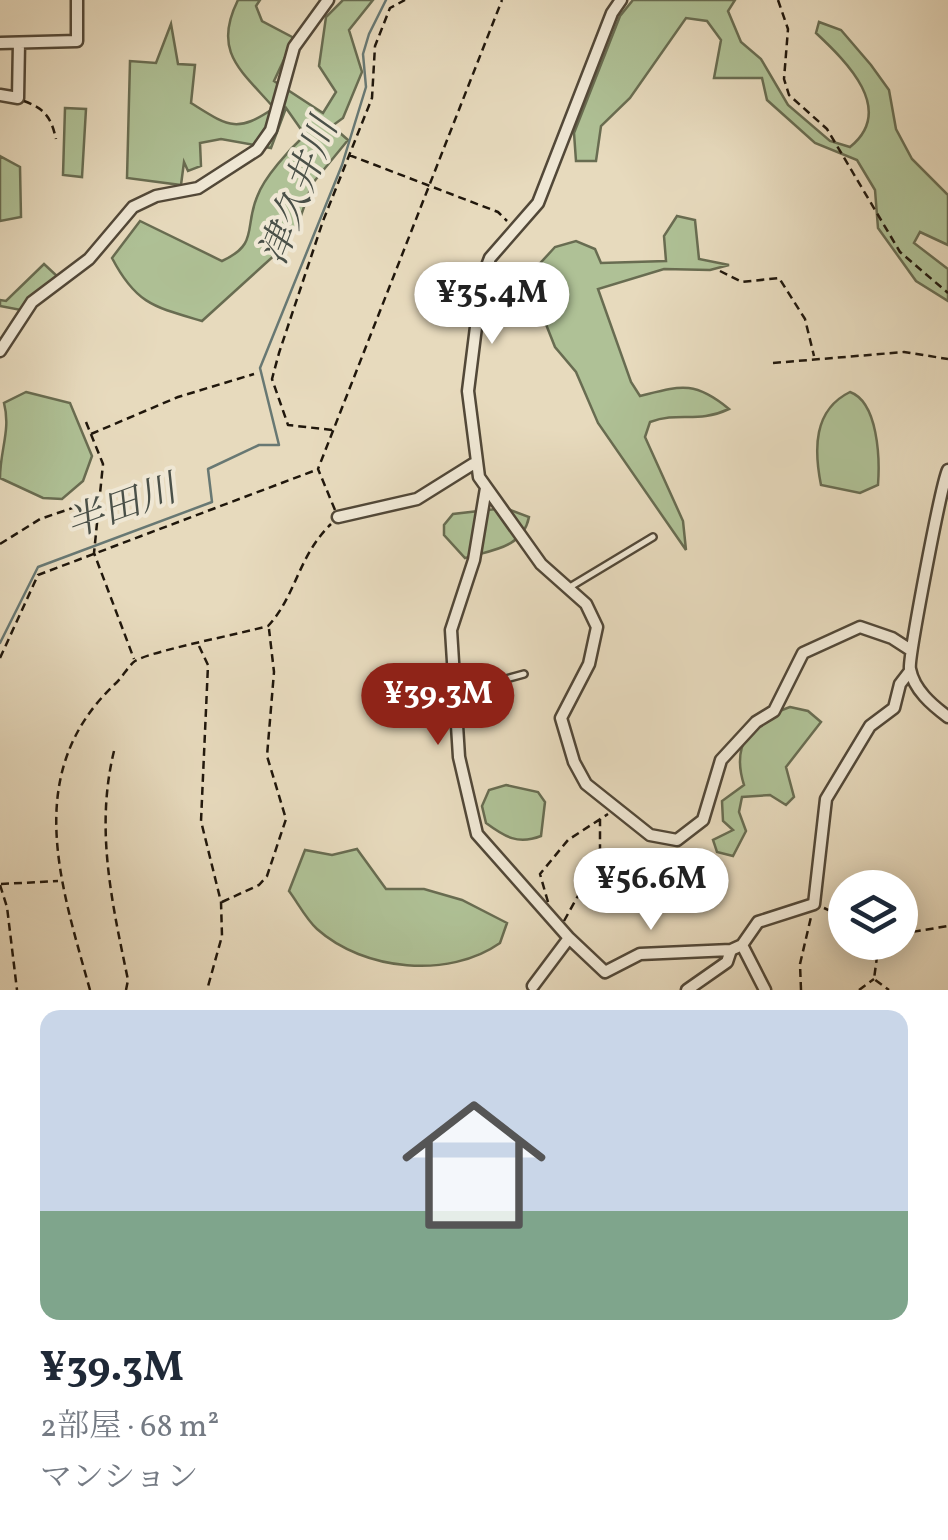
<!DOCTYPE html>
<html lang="ja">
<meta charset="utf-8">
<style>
:root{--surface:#fff;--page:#f6f6f7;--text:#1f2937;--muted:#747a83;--line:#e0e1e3;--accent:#8f2418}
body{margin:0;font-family:Vollkorn,"Noto Serif JP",serif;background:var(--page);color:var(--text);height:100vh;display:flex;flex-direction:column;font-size:38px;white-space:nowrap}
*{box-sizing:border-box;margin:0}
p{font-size:32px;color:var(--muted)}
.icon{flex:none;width:55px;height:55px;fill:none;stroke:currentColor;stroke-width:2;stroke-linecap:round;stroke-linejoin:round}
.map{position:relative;height:990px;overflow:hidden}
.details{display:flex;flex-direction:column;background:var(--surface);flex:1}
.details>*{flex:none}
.controls{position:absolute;left:828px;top:870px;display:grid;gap:20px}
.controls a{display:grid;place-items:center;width:90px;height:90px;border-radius:50%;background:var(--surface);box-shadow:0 5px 25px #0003;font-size:50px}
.price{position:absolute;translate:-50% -85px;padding:0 22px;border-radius:35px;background:#fff;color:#222;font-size:32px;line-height:65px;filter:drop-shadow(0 2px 5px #0008)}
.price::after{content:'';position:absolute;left:50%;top:60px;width:30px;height:22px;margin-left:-15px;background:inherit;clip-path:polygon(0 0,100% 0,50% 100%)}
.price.on{background:var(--accent);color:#fff}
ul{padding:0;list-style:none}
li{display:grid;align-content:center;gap:20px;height:530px;padding:0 40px}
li+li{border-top:2px solid var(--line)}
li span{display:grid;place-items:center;height:310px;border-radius:20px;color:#555}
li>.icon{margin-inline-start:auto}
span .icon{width:180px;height:180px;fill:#fffc;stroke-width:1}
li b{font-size:42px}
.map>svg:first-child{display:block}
.green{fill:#afc196;stroke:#686c51;stroke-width:2.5}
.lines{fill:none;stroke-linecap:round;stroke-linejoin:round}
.stream{stroke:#687873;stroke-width:2.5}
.lane-casing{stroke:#524838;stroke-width:10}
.street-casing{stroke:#524838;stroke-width:15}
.path{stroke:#20170c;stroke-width:2.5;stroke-dasharray:8 5;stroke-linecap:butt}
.lane{stroke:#efe7d4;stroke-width:5}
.street{stroke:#efe7d4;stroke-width:10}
.labels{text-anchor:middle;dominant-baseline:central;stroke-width:8;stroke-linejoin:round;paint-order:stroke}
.water-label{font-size:38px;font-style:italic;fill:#4a5048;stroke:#efe7d4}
</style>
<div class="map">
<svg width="948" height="990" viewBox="0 0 948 990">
<rect width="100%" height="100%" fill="#e7dabd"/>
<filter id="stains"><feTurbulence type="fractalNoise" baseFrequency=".002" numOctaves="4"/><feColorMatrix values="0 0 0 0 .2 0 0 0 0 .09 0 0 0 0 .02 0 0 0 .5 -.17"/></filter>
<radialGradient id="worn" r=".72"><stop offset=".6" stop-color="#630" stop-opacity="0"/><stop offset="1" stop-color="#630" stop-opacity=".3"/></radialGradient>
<path class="green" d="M238,0H260L256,6L262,21L294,38L274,81L323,113L336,92L319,66L326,17L343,0H373L349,30L362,72L343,118L332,126L348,140L312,184L297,227L278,252L202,321C154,307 136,304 112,258L140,221L222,261C259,244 244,228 257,197C264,177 290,149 305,135L286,108L271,148L221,139L200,143L201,166L188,171L184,162L181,185L127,178L130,61L156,63L171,24L178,64L195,65L191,103C228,126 236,134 274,108C241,70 212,52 238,0Z
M633,0H735L728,11L741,42L761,59L788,105L830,141L850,147C896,110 847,62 816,33L819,22L841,30L871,65L889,90L896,129L912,159L948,195V245L920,232L914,243L948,269V301L916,281L878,228L875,190L857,160L815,143L767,100L762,78H714L721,40L707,21L686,18L630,98L601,126L596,161H576L574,133L620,16Z
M65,108L86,109L82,177L63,175Z
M0,156L20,167L21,217L0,221Z
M677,216L695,220L699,259L729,265L710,270L664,269L598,289L631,382L640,396C680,386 694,380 729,409C697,424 680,411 650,422L645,437L683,521L686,550L598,423L576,372L555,347L530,284L534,270L555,247L576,241L595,249L601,263L666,261L664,236Z
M44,264L57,276L26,311L0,306V300L6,301Z
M26,392L70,403L92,456L83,481L62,499L43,498L0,478C0,450 11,430 4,403Z
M850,392C878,402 880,458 878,485L860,493L821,485C814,450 813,410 850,392Z
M505,508L529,517C523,548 492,550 465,558L444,535V525L453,514Z
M790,707L808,711L821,722L786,767L794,797L786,805L770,795L742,797L739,812L746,831L733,856L717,852L713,840L733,830L723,821L722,801L744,785C731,744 750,721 790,707Z
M506,785L538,792L545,802L541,836C518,845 505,837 486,823L482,806L489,790Z
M357,849L386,889H424L462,900L507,923L500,943C449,979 364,971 317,929C306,919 298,903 289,891L305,850L332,855Z"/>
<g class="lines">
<path class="stream" d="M0,643L38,567L212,502L208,469L259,445H279L260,368L342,165L366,87L363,54L369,34L386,0"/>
<defs>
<path id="lane" d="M570,587L653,537
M452,666L479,674L491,683L524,674"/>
<path id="street" d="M621,0L612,13L538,203L490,258L482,279L468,391L479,477L541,564L586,604L597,627L589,664L561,718L574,762L586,784L650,835L677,840L703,820L721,760L756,722L774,711L803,653L860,627L892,638L909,649
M0,43L77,41V0
M0,95L18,98L19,43
M0,351L32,302L89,259L133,207L156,196L198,188L257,150L271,130L294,47L328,0
M948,470C941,485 908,659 910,669C914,690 932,705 948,717
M486,488L474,560L451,630L459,757L477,834L569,938L533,986
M338,517L417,499L473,464
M569,938L605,972L640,954L731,950
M742,945L765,990
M687,990L727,962L731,950L742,945L758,922L814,904L826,799L870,726L894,708L900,684L910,671"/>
</defs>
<use href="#lane" class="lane-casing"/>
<use href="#street" class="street-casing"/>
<path class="path" d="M778,0L788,29L784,79L789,95L827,129L900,252L948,293
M24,101C45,109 51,117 56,139
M349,155L498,212L507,221
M720,271L742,282L779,278L805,319L814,356
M773,363L904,352L948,359
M86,422L103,464L94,553L134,659
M332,430L288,425L272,379L279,353L323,221L372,98L375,46L390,8L405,0
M91,434L178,397L254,374
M335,510L318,469L502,0
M0,544L40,519L96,500
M199,646L208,665L201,821L221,902L222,936L207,990
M0,658L38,575L316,470
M114,751C95,829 112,903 128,980L126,990
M1,884L58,881
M0,885L7,907L17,990
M222,902L259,885L267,876L286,819L267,756L274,672L269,629
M548,902L540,874L568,840L608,814
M824,908L845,918
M564,921L600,856V819
M900,934L948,926
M879,942L874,979L889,990
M90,990C60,882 22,772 115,684C122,678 129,665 135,661C151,651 244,633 268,626C296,596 298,556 331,524
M801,990L800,964L811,917
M859,990L874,979"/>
<use href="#lane" class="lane"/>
<use href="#street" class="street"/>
</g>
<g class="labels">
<g class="water-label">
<text transform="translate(301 192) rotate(-69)">津久井川</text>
<text transform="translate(122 509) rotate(-20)">半田川</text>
</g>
</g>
<rect width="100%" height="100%" filter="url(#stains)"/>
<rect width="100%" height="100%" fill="url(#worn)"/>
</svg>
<div class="controls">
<a><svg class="icon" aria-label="layers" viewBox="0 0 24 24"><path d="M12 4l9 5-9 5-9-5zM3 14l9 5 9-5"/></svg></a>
</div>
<b class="price" style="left:492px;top:347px">¥35.4M</b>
<b class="price on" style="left:438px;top:748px">¥39.3M</b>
<b class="price" style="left:651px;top:933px">¥56.6M</b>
</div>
<section class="details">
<ul>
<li><span style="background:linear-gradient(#c9d6e8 65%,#7fa58c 0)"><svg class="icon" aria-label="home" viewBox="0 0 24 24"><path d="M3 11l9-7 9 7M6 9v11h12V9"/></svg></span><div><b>¥39.3M</b><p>2部屋 · 68 m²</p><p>マンション</p></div></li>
</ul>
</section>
